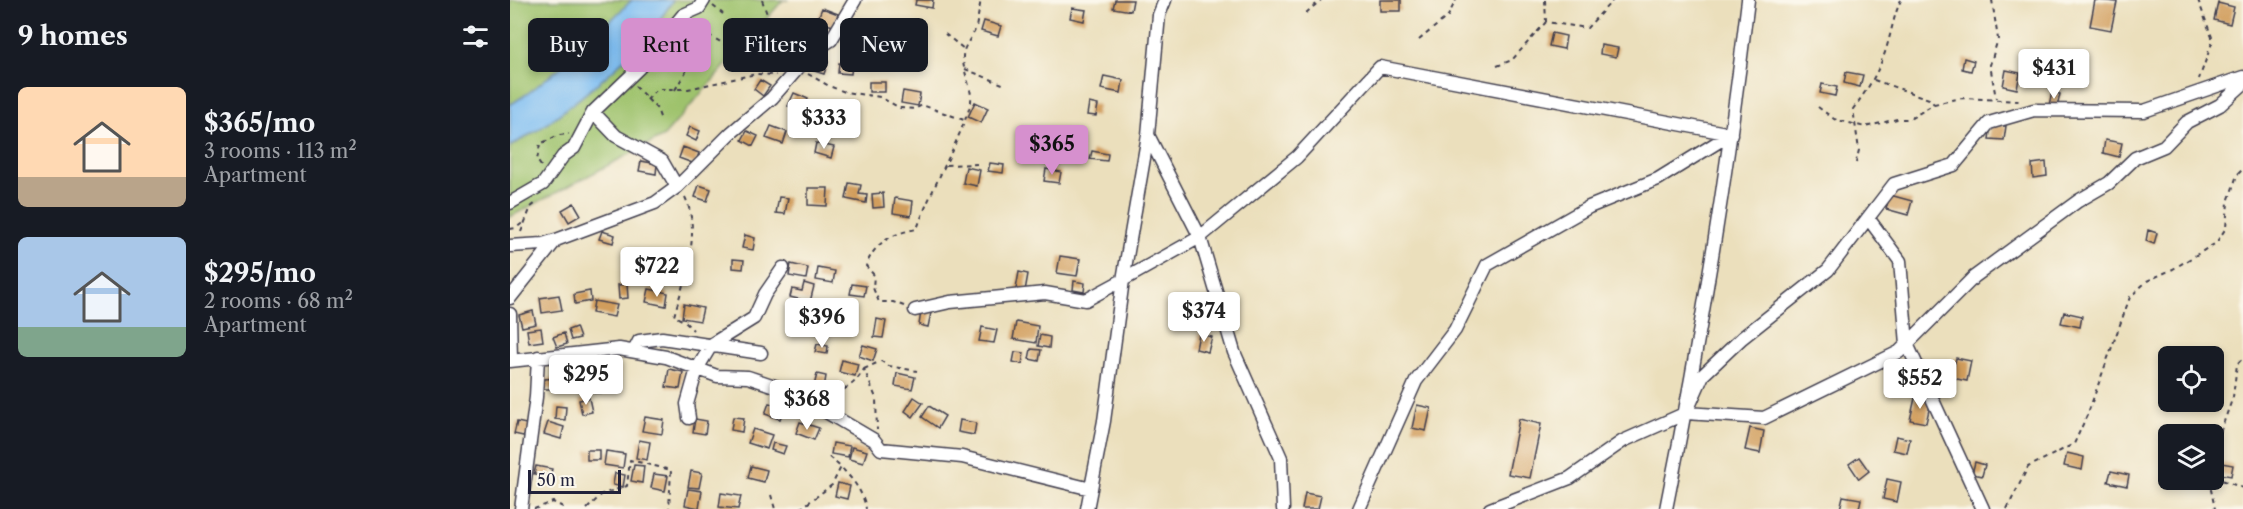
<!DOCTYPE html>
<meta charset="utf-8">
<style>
:root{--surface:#171b24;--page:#242831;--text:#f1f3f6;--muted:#9ea1a6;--accent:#d690ce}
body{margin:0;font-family:"Libre Caslon Text",serif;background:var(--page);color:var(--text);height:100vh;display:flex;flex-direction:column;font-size:22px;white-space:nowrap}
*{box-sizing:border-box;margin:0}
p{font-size:20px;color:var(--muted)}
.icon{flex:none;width:33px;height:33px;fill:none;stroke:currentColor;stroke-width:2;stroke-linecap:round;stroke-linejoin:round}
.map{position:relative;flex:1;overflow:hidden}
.sheet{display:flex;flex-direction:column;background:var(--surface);width:510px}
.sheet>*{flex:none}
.banner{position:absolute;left:18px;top:18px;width:570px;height:54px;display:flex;gap:12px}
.controls{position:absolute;left:1648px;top:346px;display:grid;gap:12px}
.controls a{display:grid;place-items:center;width:66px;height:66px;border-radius:9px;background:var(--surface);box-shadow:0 3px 9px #0003;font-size:30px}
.scale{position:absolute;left:18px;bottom:15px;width:93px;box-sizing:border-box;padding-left:6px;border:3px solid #22223b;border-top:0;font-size:16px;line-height:21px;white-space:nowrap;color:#22223b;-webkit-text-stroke:4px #fbf7ec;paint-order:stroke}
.price{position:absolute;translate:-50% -51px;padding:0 14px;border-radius:6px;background:#fff;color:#222;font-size:20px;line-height:39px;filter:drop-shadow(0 2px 3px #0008)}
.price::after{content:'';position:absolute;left:50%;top:36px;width:18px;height:14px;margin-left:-9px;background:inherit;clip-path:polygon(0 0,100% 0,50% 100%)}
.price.current{background:var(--accent);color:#111}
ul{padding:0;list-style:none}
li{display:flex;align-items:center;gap:18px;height:150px;padding:0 18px}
li span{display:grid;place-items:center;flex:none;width:168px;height:120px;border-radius:9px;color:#555}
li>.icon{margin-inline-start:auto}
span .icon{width:72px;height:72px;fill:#fffc;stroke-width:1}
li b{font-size:26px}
h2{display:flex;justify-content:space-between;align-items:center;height:72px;padding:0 18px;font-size:26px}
.pill{padding:0 21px;border-radius:9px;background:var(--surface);box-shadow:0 3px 9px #0003;font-size:21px;line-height:54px}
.pill.current{background:var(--accent);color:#111}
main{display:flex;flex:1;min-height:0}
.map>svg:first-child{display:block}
.green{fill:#9ec26c;stroke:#607254;stroke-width:1.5}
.water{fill:#7dbdf2;stroke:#507096;stroke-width:1.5}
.building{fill:#d19d5b}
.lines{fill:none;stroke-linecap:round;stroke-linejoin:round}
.minor-casing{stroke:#403e4e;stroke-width:15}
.path{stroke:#403e4e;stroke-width:2;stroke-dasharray:4.5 4.5;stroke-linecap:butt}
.minor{stroke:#fff;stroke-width:12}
</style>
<main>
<section class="sheet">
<h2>9 homes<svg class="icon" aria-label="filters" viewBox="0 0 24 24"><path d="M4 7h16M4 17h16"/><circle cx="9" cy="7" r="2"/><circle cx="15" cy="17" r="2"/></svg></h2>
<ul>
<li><span style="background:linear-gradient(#ffd9b3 75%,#b9a48a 0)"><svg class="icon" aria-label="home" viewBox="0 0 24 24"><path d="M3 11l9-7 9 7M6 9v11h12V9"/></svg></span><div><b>$365/mo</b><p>3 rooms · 113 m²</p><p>Apartment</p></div></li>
<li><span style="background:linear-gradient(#a9c7e8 75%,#7fa58c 0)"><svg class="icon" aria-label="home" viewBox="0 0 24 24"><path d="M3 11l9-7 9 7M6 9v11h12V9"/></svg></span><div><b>$295/mo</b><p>2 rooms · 68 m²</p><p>Apartment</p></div></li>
</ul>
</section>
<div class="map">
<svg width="1733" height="509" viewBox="0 0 1733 509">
<rect width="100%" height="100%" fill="#fbf7ec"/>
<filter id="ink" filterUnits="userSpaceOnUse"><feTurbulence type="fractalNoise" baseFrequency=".0167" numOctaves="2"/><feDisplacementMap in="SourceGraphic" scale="12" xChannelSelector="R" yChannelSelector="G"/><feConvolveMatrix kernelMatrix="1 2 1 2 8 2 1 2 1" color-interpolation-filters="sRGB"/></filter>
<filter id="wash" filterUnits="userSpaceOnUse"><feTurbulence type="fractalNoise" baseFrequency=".008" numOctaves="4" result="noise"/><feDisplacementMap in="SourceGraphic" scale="24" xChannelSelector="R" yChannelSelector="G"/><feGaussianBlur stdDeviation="1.35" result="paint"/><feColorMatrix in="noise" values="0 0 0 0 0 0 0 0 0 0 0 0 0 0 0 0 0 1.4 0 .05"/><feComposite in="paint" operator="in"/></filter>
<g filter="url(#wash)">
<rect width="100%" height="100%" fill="#ebdfbc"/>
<path class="green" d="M0,0H122L61,59L17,94L0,105Z
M163,0H279H273L154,136L0,217V147C12,138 27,132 39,122C82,89 135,46 163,0Z"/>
<path class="water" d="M122,0H163C133,49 84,88 39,122C27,132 12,138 0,147V105L17,94L61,59Z"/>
<g id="blocks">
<path class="building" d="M406,0H423L422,8L405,5Z
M605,0H623L621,11L603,8Z
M870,0H891V11H870Z
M1585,0L1607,2L1601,30L1580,26Z
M1708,3L1724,7L1720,24L1704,20Z
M312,8L328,14L323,26L307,21Z
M562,8L576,10L574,21L560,18Z
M474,21L491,26L488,36L471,31Z
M269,23L282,24V34L269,33Z
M340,32L354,34L351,48L337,46Z
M1042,33L1056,36L1054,49L1039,46Z
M1091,45L1108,48L1106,57L1090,54Z
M252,57L265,62L261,72L248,67Z
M302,57L318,62L314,74L298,69Z
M1454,58L1464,61L1461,71L1452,69Z
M329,63L342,64L341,74L328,73Z
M1496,70L1510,73L1507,89L1493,86Z
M1336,72L1353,75L1350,87L1334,83Z
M594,76L613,80L611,93L591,89Z
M250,80L260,86L253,96L244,89Z
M359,82H375V92H359Z
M1312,84L1327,87L1325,96L1310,93Z
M393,91L410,94L408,106L391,103Z
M1542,92L1550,94L1547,107L1539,105Z
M284,93L298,99L293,111L278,106Z
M465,102L478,108L471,123L458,117Z
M579,103L588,105L586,116L577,115Z
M1481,125L1496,126L1494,140L1479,139Z
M261,126L277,132L273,144L256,138Z
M180,127L190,131L186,141L176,136Z
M237,131L248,136L243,146L232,140Z
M1595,140L1612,143L1609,157L1593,153Z
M306,143L324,147L321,158L304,153Z
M173,147L189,153L185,164L169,158Z
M582,151L598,154L597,161L580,159Z
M131,161L147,164L146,174L129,171Z
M1536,162L1537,176L1523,178L1522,164Z
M480,163L494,165L493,173L478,171Z
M456,167L470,170L467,186L453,183Z
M536,169L551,172L549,183L534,181Z
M339,183L351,185L349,194L357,195L356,203L336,199Z
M189,185L201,189L197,201L185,197Z
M298,188H318L317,206L298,205Z
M373,193L374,207L363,208L362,194Z
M1380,195L1402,201L1398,215L1376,209Z
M269,197L278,198L275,214L266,213Z
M385,198L403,201L401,216L383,213Z
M64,203L71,215L59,222L52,210Z
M1638,230L1647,233L1644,244L1636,241Z
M92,231L105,235L103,243L89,239Z
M235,235L245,238L243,250L232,248Z
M550,256L570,259L567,276L547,273Z
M223,259L234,260L233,269L223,268Z
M281,264L298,268L296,279L279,276Z
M308,268L325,271L323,283L306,280Z
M509,272L518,274L515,291L506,289Z
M564,281L575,283L574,292L563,290Z
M294,283L304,286L300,302L280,297L282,289L292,291Z
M117,284L118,298L109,299L108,285Z
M342,284L356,286L354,296L340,294Z
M139,289L158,293L156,306L136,302Z
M80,291L81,301L65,304L64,294Z
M49,295L52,310L32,313L30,298Z
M84,301L107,305L104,317L82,313Z
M174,304L193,308L190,321L172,318Z
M23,311L26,324L12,327L9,315Z
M411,312L421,313L418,327L409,325Z
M1554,312L1572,316L1570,327L1551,323Z
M367,319L376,321L373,338L364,337Z
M506,322L528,326L526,343L503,339Z
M66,327L70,338L61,340L58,330Z
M472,327L487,330L484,343L469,341Z
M31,328L33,341L19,343L17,330Z
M54,333L57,344L47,347L43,337Z
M689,334L702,337L698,352L686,349Z
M530,335L540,337L539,348L528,346Z
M307,344L318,346L317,354L305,352Z
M353,345L367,349L363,361L349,356Z
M521,349L531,350L529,361L519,359Z
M505,352L514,353L512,364L503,362Z
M1446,358L1461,361L1457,381L1442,378Z
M332,360L348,364L345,376L329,372Z
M43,366H55L54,376L43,375Z
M159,369L173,372L170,389L156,387Z
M387,373L405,377L402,389L385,386Z
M307,374L316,376L314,388L304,386Z
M105,376V392L84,393V377Z
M53,378V389H33V379Z
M60,382H75V390H60Z
M404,397L413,403L403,417L395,411Z
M79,398L82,412L72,414L69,400Z
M1405,398L1421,401L1416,423L1400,420Z
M259,403L274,408L270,419L255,414Z
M907,405L921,408L916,431L902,428Z
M46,406L56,407L55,420L45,419Z
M419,406L435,416L428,428L412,417Z
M135,417L154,420L152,434L132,431Z
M223,417L234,418L232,432L221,430Z
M185,419L197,421L195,434L183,432Z
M1009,419L1031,424L1020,478L998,474Z
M450,420L466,423L464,435L448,432Z
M7,422L21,425L18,437L4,434Z
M38,422L54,427L51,439L34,434Z
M290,422L309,428L304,440L286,433Z
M1240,428L1254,431L1250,453L1235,450Z
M243,429L262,435L257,449L238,443Z
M1386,436L1400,439L1397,453L1383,450Z
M129,440L140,442L137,460L126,458Z
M263,443L276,446L273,454L261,450Z
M323,443L340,446L338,457L321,454Z
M342,447L357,451L353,463L339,459Z
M77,450H89V460H77Z
M96,451L115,454L113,468L94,465Z
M1557,453L1574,457L1572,470L1554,466Z
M1349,457L1359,471L1349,479L1339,464Z
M1465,462L1475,465L1472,476L1462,474Z
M1706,462L1723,465L1721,476L1704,473Z
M124,465L134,466L132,483L121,481Z
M26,466L42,469L40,477L24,474Z
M241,466L257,470L254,482L238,478Z
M181,471L192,473L189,488L178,487Z
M1601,471L1619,475L1617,486L1598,482Z
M105,473L115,475L113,487L103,485Z
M144,474L158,476L155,491L141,488Z
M1377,479L1391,482L1387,502L1373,499Z
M328,483L340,486L337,499L325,496Z
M178,489L192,491L189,508L175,505Z
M211,493L231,496L228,509L209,507Z
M795,493L811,496L808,509H792Z
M1333,496L1351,499L1349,509H1330Z"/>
</g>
</g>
<g filter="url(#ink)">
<use href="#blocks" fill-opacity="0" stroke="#403e4e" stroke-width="1.5"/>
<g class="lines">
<defs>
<path id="minor" d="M655,0L649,15L638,135L690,237L724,352L771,458L773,509
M83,112L106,136L152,161L167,187
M0,203L33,184L53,156L64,148L83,112L130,67L173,15L189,8L194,0
M1358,218L1390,261L1397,344L1473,509
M0,246L33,244L46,240
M0,298L46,240L145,203L167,187L221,133L262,98L302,52L321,40L345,0
M405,310L440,302L535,293L576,300L613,280L638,135
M0,314L1,361
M125,349L129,341L152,338L251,353
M0,361L109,349L156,357L207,376L238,377L303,399L313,410L364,440L371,449L452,457L581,489
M1176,413L1193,375L1232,338L1318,270L1384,184L1444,165L1479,123L1524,110L1634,111L1733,77
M179,418L177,404L187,369L202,344L244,318L255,294L273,268
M11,509L26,397L28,357
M577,509L594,421L613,280L690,237L787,157L870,67L1221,134L1148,179L1079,207L977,265L945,330L906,381L849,509
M980,509L1060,478L1113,441L1176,413L1254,418L1389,352L1464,277L1568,201L1599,183L1625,158L1654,146L1677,122L1710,105L1733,84
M1156,509C1190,340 1218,171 1238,0"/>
</defs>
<use href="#minor" class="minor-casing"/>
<path class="path" d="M252,0L268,45L267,68L271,71
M1035,0L1036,22
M1482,0L1488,39L1480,65L1486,98
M1688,0L1703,40L1689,79
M203,6L213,14
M796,13L811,0
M184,24C204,43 233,47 246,74
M435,34L454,49
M909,40L938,16L946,0
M987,66L1002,60L1036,22L1077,28L1103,0
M455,69L495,85
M298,74L319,86L335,92L370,97L390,108L405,109L412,105L454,120
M1364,80L1419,99L1424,104
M125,86L147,109L151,120
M165,90L188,51L180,25
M137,100L147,89H178L246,74L266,75
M1308,107L1324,119L1355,127L1387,119H1400L1424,104L1452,98L1509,101
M1346,163L1349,150L1343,109C1358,89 1370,70 1377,46C1382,29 1384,15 1391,0
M436,165L467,164
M31,166L27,160L30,144L49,135L59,134
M175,197C192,233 174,280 164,316L174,321L183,330
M0,229L6,228L15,221
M11,232L21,207L26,203
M394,306L383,302H369L363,288L364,275L356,266C364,242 384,233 407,229C422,186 446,149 460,106C465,92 452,72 453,57C453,45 463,38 466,27C468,18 469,9 471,0
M354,369L371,361L379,366L407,371
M317,396C334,391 345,385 354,369L366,398L367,430
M1704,449L1723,397L1727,364L1733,358
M319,457C335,470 353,488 356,509
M1704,477L1733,488
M1699,480L1705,509
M261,495L265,509
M24,509L43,502L57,509
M77,509L92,494L117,486L120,460L161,470L159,509
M290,509L322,485L331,467
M1497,509L1518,467L1564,444L1578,413L1620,297L1637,281L1663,269L1706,243L1716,228L1718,202L1727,175L1733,169"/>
<use href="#minor" class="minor"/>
</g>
</g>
</svg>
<div class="controls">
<a><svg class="icon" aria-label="locate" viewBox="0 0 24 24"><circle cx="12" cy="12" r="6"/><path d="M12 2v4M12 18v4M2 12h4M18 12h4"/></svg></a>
<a><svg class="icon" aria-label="layers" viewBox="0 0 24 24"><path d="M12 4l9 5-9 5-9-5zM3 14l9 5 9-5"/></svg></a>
</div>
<div class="scale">50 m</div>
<b class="price" style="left:1544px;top:100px">$431</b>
<b class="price" style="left:314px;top:150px">$333</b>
<b class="price current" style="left:542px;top:176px">$365</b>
<b class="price" style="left:147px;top:298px">$722</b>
<b class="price" style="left:694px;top:343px">$374</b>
<b class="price" style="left:312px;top:349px">$396</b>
<b class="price" style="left:76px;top:406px">$295</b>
<b class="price" style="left:1410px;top:410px">$552</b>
<b class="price" style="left:297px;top:431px">$368</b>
<div class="banner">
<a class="pill">Buy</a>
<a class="pill current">Rent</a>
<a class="pill">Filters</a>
<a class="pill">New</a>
</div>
</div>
</main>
